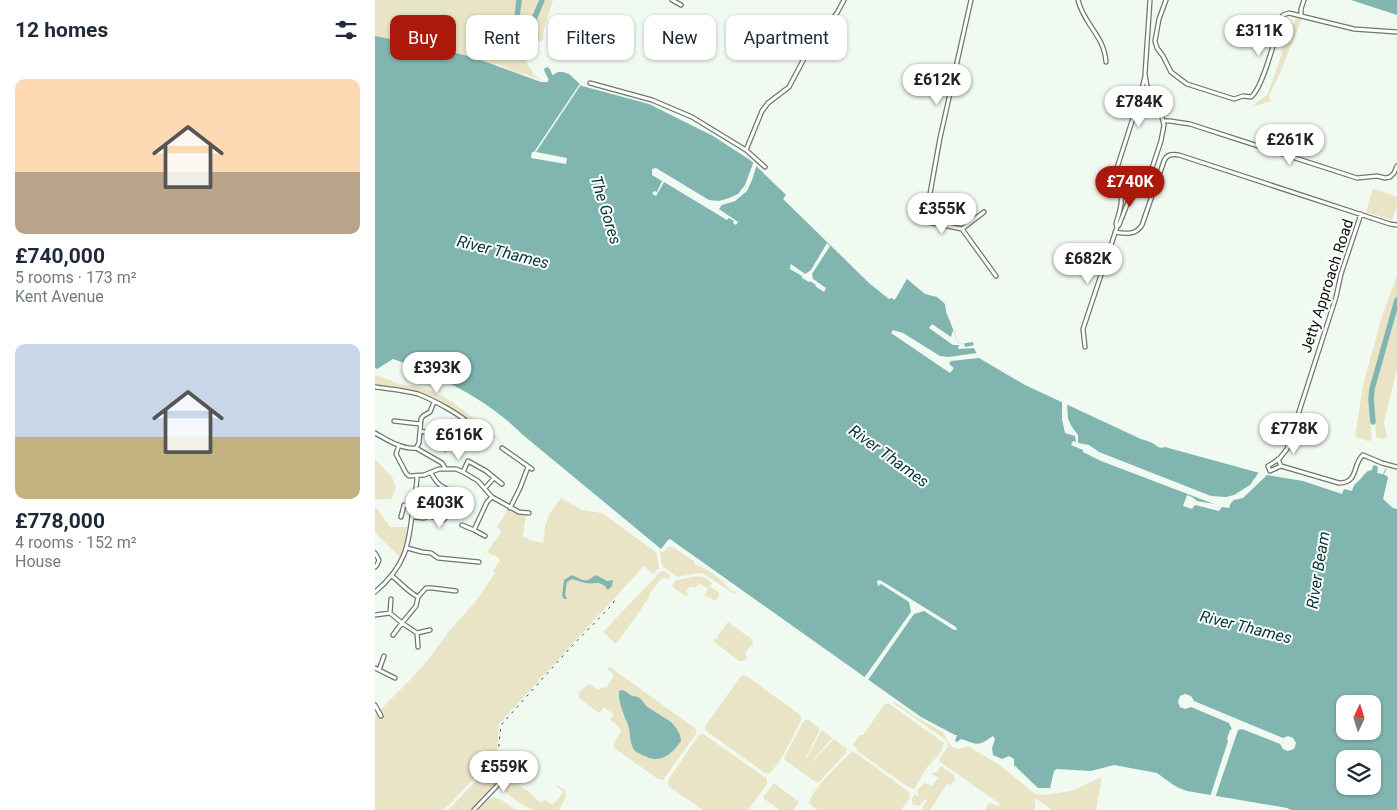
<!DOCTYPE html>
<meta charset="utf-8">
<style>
:root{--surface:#fff;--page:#f6f6f7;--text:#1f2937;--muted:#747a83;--accent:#aa190a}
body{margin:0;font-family:Roboto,sans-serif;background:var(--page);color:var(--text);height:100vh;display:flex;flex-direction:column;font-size:19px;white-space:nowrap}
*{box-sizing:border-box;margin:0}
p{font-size:16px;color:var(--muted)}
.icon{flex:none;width:28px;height:28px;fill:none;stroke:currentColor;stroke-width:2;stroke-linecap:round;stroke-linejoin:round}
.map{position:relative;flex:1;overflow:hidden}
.panel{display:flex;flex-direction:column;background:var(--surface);width:375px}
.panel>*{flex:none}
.guide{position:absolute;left:15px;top:15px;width:475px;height:45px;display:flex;gap:10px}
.needle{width:32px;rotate:4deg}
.fabs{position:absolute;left:961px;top:695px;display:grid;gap:10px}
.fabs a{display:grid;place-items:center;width:45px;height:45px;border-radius:10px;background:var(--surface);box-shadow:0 1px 4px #0004;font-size:25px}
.price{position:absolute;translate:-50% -42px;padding:0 11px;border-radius:18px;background:#fff;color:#222;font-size:16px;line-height:32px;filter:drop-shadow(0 1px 2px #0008)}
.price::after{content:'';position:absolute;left:50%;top:30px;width:15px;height:11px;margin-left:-8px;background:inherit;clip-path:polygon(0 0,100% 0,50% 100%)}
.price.active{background:var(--accent);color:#fff}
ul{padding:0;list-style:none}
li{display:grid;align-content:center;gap:10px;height:265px;padding:0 15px}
li span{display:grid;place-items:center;height:155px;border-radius:10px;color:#555}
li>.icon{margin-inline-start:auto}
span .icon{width:90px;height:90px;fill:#fffc;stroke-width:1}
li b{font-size:21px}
h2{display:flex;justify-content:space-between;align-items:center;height:60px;padding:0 15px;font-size:21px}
.chip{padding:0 18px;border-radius:10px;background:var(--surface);box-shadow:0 1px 4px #0004;font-size:18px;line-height:45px}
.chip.active{background:var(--accent);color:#fff}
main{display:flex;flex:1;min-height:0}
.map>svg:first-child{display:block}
.green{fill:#eae4c7}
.water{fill:#81b5af;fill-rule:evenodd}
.pier{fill:#f1faf0}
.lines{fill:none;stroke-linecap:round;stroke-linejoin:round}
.stream{stroke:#81b5af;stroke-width:1}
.river{stroke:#81b5af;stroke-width:5.5}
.street-casing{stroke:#6f776e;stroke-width:5.5}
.street{stroke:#fff;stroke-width:3}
.rail{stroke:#434743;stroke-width:1;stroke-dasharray:2.5 5;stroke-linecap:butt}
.labels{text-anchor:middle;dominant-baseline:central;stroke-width:4;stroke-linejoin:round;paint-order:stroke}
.street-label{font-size:15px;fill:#0d100d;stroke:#fff}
.water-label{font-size:16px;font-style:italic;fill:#023632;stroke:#fff}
</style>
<main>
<section class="panel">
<h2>12 homes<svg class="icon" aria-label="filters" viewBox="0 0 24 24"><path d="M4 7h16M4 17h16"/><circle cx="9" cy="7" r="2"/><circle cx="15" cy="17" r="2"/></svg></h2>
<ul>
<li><span style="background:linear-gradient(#ffd9b3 60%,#b9a48a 0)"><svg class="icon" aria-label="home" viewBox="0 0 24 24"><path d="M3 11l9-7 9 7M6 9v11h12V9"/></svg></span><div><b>£740,000</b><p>5 rooms · 173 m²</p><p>Kent Avenue</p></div></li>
<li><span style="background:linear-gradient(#c9d6e8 60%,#c2b280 0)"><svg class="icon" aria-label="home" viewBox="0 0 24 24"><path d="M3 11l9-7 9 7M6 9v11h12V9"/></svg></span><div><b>£778,000</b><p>4 rooms · 152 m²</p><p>House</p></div></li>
</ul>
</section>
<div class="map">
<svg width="1022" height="810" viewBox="0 0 1022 810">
<rect width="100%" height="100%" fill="#f1faf0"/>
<path class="green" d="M0,0H178L169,29L168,40L143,47L159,75L167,80L147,73L146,74L121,64L120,65L166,82H172L178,75L183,72L194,74L207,86L274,104L338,136L375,160L411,195L408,199L495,284L514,299L517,298L519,300L521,298L532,279L550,294L562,297L570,304L571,312L577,325L0,131Z
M921,17L927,19L905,73L894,96L896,101L883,105H878L892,95L907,54V51L915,27H918Z
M998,188L1022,197V206L1017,220L991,212Z
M1022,275V369L1009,423L1012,438L1005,439L1001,437L1000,414L995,417L997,440L993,441L980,437L988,385L1007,316Z
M0,375C8,377 14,380 22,383C31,386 42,385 52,389C82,401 105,424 130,444L116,436L113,438L103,428V424H99C72,401 36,388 0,385Z
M0,459L17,477L21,487L16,499H0Z
M186,498L207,510L227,513L282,553L284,568L278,574L269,566L124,724L122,755L119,757L73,806L67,810H0V715L38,677L56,656L74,631L101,601L120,573L118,571L125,560L121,556L114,554L113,550L127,531L122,527L133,509C139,513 144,515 151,514L148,536L157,541L168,543L170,526L175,513Z
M0,506L15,527H32L30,545L25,557L0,533Z
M294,546L298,547L319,561L320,565C328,566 342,576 348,582C353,587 354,590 361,592L359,594L329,574L323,573L303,577C286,565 287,571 285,551L288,552Z
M286,571H289L295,575V578L286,579L275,593L274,597L267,608L241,644L228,632Z
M321,576L329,577L337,583L335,587L344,592C345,596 343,599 340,601L335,597L333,598L329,595L333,589L324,583L320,588L315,586L311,591L313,594L311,597L298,587V583L301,580Z
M353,622L378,640L377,642L378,644L370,653L372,657L371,660L369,661H364L338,641L340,639H343L342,637Z
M235,667L321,729V734L288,780L283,779L239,748C239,732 256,734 235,720L239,715L229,707L224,713L204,698V692L212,685L215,684L223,690L229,687L231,688L239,675L233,670V668Z
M368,675L373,677L424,714L426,717V720C418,735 407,764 393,774L390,773L330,730L331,725L365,677Z
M520,702L543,718L568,732L574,744L579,748L584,749L593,746L626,766L660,794L670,795L696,791L727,777L721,810H677L660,798V810H610L613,804L615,803L623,806L625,804L565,762L564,759L573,747L571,740L518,703Z
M513,703L569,743C566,755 564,755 556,763C550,768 547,777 542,784V786L539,789L535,788L482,751L480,746L477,745L485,735H488L509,705Z
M430,720H434L445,729L431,758H432L446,731H449L457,738L437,761V762L459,739L472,749L471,753L444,782L439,781L411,761L409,758L428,722Z
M326,734L330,735L392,779V784L373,810H328L293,786V780L323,736Z
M477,752L481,753L534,792L535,798L526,810H442L434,803C438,788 463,766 474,754Z
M125,758L136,768L103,801L104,802L97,810H73L121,760Z
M566,766L579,775L580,780L575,785L572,784L555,810H548V806L552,800L550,799L545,805L542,806L537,804V798L540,794L542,797L544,793L541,791L550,783L557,786L563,778L557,774L558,772L561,773Z
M146,769H149L152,772L143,784L149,789H150L166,803L169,799L177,805L189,792L181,786L182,785L190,790L191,797L184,810C176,810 167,810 159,810C150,808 131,794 126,786C132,780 138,772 146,769Z
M399,783L424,802L418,810H405L389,799V796Z
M119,797L125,799L141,810H103L114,799Z"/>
<path class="water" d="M976,0H1022V15Z
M0,36L51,46L97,57L166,82H172L178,75L183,72H188L194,74L207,86L274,104L338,136L375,160L411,195L408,199L495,284L514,299L517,298L519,300L521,298L532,279L550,294L562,297L570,304L571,312L584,344L598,342L599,348L604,358L650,385L766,439C769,440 774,441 777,443C783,446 783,449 790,447L892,475L928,481L967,494L969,489L977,491C980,481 982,484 987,477C991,473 991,471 997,470L999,473H1004L1012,476L1013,478L1008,499L1018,508L1022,509V810H916L912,808L812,791L804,788L797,784L782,773L739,765L716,771L682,769L679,771L675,788H663L639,765V759L634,756L627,759L618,755L617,748L620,739L618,736C612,740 605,746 598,743C593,742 591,740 586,739L582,742L580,741L582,735H580L546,717L295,539L293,540L286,549L148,435C112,399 65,376 18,359L2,369L0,368ZM970,704H998V731H970ZM970,759H998V786H970Z
M197,575C202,577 210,583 215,579C217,578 218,576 221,575L232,581L238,580L237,586L233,590C225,579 220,585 210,583C206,582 201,580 197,579L192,582L190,594L192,599H189L187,596L189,580Z
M248,690L253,693L257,696L263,697L267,700L271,706L296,722L302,729L305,735L306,741C298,752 289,762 274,758C270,756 264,754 260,751C254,744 256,733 253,725C249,714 243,703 244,691Z"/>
<path class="pier" d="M206,82L207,83L161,152L192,158L191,164L156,158L157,152H159Z
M379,161L382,164L377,180L372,191L360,201L347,205L344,209L363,222L361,225L358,223L359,221L354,218L352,220L289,182L281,196L277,194L279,191L282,192L287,181L277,175V169L281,168L334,200L344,201L354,198L363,194L370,185Z
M452,243L455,246L437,274L438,279L451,288L449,292L440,286L441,285L435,281L434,282L427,278V276L415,269V267L416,264L430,274L436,270Z
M557,324L576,337L578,330L584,344L589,343L590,347L600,345L601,348L583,349L584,345H578L554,328Z
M518,330L528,333L565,356L573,357L602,353L604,358L576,361L574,364L579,368L575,373L516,333Z
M687,402L692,404L693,419L697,427L703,435V443L714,445L724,452L836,496L851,497L859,495L875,485L884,472L892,475L868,498L859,500L856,503L854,508L847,507L844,511L820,505L817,509L808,506L812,495L817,497L822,501L839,504L726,461L708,452V450L696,445L698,441L701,442L700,436L690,433L687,419Z
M505,580L581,627L582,630H579L549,611L539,614L493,680L489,678L536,612L534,602L506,584L503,586L502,581Z
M810,694L816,696L819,701L908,738L913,736L918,738L921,743L919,749L913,751L908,749L905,744L867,729L863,730L840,798L835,797L853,741L852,739L855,730L857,729L854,723L816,707L810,709L805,707L803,702L805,696Z"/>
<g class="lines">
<path class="stream" d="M1008,475L1011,469"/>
<path class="river" d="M144,0L141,26L143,31L156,53
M149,43L167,0
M172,70L178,82
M998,422L996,399L997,389L1022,300
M999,479L1000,468"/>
<defs>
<path id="street" d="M297,0L306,5
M596,0L565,138L551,216L552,222L587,229L621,276
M703,0C709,25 729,35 731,62
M791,0L784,19L780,41L782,48L788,56L796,72L812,84L859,99L868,96L876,97C888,88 901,35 906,18L908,15L914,13L979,29L1022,32
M926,16V9L929,0
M422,46L433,52
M215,83L277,100L317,117L371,150L390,167
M789,121H795L815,124L982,178L1002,176L1010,178L1015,177L1019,173L1022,166
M371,150L387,111L393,103L414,87L431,55L462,13L469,0
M742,181L760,188L764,185L770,175L776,170
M744,187L754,190L760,188
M742,227L741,224C743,215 748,205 746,195C745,187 740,180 741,171L766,93L770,76
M587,229L609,212
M740,232C751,234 761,235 767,225L789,161C792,154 797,154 804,155L1015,224L1022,225
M710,347L708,329L742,227L744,225L753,202L770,185L773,180L786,141L789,125L785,110L776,97L772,86L770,74L775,0
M0,387C14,389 29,390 43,394C56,399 88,415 96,426V432
M19,421L45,424
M45,431L50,432L72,444L70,449
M0,433C11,439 27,450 41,448L44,443L46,419L48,416L55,412L59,402
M72,444L78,447
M24,445L21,454L31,473L34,476L49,475L64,469H81L88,472L103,481L117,497L144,512L154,513
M41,448L67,463L70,468
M127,448L157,469
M903,459L906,466L964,483C984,483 977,464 988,455L1007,463L1022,467
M906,466L895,471L893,466L904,459L912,449L961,297L966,274L986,214
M88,472L93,461L111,471L127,484
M56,473C63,486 67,487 81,493L78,496
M110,488L119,478
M135,508L145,488L153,467
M26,517L29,505L38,506
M37,517L49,518L54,516L68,520L71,517
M87,525L99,530L110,536
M99,530L112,502L117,497
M32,548L47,552L56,553L63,558L104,562
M0,553L4,560L2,565L0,567
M0,592C31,566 34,545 38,507C39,496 42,487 42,476
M43,597L51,588H57L81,591
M15,613L16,599
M0,615L15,613L27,623L41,606L43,597C33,592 26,583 17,576
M42,633L55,630
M18,635L27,623L42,633L43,647
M0,668L20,678
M4,670L9,656
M0,705L6,716
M99,810L138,769L147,763V760L144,761L140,768"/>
</defs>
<use href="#street" class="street-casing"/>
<use href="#street" class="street"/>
<path class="rail" d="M123,754L126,725L196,647L237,605L240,600"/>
</g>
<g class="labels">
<g class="street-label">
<text transform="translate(952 286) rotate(-72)">Jetty Approach Road</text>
</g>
<g class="water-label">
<text transform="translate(231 210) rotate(73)">The Gores</text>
<text transform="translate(128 252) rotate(14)">River Thames</text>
<text transform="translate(514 456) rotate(36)">River Thames</text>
<text transform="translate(943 570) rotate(-81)">River Beam</text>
<text transform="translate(871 627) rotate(14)">River Thames</text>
</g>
</g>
</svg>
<div class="fabs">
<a><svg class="needle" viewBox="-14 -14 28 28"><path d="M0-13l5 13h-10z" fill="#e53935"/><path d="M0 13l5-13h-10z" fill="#747a83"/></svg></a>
<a><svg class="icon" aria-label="layers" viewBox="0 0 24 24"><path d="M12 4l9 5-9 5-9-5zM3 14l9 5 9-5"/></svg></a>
</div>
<b class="price" style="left:884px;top:57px">£311K</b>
<b class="price" style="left:562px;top:106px">£612K</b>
<b class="price" style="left:764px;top:128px">£784K</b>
<b class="price" style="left:915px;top:166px">£261K</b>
<b class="price active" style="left:755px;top:208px">£740K</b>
<b class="price" style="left:567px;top:235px">£355K</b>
<b class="price" style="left:713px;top:285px">£682K</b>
<b class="price" style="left:62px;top:394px">£393K</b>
<b class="price" style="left:919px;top:455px">£778K</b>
<b class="price" style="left:84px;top:461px">£616K</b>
<b class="price" style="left:65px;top:529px">£403K</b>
<b class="price" style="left:129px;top:793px">£559K</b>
<div class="guide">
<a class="chip active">Buy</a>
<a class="chip">Rent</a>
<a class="chip">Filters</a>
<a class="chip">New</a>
<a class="chip">Apartment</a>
</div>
</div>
</main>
